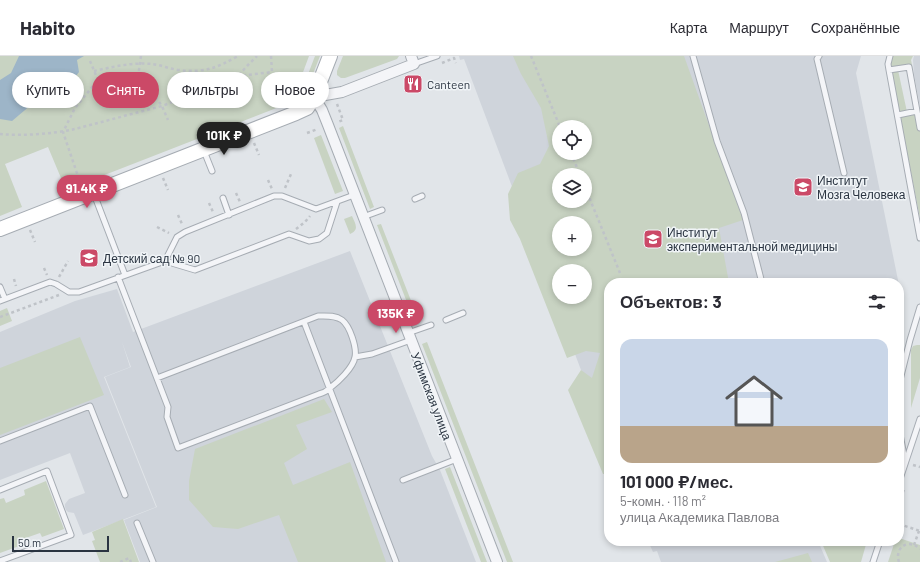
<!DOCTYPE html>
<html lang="ru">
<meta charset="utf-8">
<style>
:root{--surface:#fff;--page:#f2f2f3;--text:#2b2b33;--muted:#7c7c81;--line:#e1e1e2;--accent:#cb4967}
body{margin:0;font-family:Barlow,sans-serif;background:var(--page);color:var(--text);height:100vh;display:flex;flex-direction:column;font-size:15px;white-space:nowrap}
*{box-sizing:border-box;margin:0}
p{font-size:13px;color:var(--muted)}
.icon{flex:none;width:22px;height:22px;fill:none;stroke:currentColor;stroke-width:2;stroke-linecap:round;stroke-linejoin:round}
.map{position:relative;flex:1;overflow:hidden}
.drawer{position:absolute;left:604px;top:222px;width:300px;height:268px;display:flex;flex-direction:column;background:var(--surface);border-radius:16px;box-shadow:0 2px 6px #0003}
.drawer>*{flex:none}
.guide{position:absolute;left:12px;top:16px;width:380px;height:36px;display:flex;gap:8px}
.tools{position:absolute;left:552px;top:64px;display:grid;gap:8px}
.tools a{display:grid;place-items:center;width:40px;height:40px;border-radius:50%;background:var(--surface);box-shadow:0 2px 6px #0003;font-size:20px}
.scale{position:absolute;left:12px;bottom:10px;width:97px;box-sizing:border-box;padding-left:4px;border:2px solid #2a3441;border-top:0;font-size:11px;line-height:14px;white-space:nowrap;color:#2a3441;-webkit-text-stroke:3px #f0f4f7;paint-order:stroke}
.price{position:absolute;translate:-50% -34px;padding:0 9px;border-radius:14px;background:var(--accent);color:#fff;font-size:13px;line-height:26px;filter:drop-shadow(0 1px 2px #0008)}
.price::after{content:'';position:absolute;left:50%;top:24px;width:12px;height:9px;margin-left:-6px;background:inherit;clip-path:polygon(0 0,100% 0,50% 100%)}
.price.current{background:#222;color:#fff}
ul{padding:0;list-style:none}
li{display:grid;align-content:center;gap:8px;height:212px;padding:0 16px}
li+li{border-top:1px solid var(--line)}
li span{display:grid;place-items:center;height:124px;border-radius:12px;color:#555}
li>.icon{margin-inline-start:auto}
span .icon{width:72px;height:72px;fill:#fffc;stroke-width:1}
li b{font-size:17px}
h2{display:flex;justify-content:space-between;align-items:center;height:48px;padding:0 16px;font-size:17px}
.tag{padding:0 14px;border-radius:18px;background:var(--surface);box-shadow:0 2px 6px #0003;font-size:14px;line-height:36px}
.tag.current{background:var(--accent);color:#fff}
header{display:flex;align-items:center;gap:24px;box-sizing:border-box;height:56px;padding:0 20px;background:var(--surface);border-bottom:1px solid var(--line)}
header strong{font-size:19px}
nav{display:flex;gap:22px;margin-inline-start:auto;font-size:14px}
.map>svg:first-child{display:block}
.built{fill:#cfd4db;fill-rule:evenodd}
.green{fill:#c8d3c2;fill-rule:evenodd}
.water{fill:#9db5c8}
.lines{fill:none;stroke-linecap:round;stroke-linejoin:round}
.lane-casing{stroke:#a6acb3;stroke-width:7}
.street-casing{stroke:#a6acb3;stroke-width:12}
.secondary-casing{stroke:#a6acb3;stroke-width:16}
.path{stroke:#bfc3c8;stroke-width:2.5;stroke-dasharray:3 3;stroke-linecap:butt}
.lane{stroke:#f4f5f8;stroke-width:5}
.street{stroke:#f4f5f8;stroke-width:10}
.secondary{stroke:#fff;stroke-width:14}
.labels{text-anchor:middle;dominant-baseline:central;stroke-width:3;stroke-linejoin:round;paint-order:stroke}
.poi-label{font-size:12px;fill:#2a3441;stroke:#f0f4f7;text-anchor:start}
.street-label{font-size:12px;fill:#2a3441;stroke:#f0f4f7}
</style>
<header>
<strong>Habito</strong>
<nav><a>Карта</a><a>Маршрут</a><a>Сохранённые</a></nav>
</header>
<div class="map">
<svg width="920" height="506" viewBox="0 0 920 506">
<rect width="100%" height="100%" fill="#e1e5e9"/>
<path class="built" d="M459,0H861L856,17L900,234L899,240V227H609V385L581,314L464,3L460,4ZM559,71H585V97H559ZM559,119H585V145H559ZM559,167H585V193H559ZM559,215H585V241H559Z
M914,0H920V51L914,18L913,4Z
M350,195L432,400L440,414L476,506H140L124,464L157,451L105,321L131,311L122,286L130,311L104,321L156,451L83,479L74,457L68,456L66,454L65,451V448L69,443L85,437L70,397L0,424V276L75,245L117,233L133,276Z
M648,485H818L827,506H661L657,495L653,496Z"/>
<path class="green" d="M0,0H309L292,46L66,134L48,91L5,108L22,151L0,160Z
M315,0H320L306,36L302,34Z
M343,0H399L397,3L345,22H341L337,19V15Z
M513,0H684L743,164L719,172L729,227H609V418H603L568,334L581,314L592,322L600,297L586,295L567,302L520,183L510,164L508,138L518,117L540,108L549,90L541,52L521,18ZM559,71H585V97H559ZM559,119H585V145H559ZM559,167H585V193H559ZM559,215H585V241H559Z
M892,0H913L911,4L912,9L891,12L890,8Z
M898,14L907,56L899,58L891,15Z
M920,58V162L900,61Z
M343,70L374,151L370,153L339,72Z
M321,79L343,135L335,138L314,82Z
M352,160C355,167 360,174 350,178L344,163Z
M381,168L419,265L415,267L377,169Z
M7,252L12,265L0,270V255Z
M80,281L104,339L0,379V312Z
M427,286L513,506H507L422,288Z
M917,289H920V322L911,352V294L913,290Z
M324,343L332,356L296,369L307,393L284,407L293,429L350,406L386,506H298L279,459L238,473L213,471L189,444V425L195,393Z
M450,411L487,506H481L445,413Z
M46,425L64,473L42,481L40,477L20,484L22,489L0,497V443L4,442L6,447L25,439L24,434Z
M123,463L139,506H100L92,485L95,484L92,476Z
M899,482L920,489V506H888L895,485H899Z
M821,485L842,488L843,485H867L861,506H830Z
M808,497L812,506H775Z"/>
<path class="water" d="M19,0H84L77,4L79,16L69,29L51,32L12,65L0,63V24L11,17Z"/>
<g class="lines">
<defs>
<path id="lane" d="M693,0L717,85L744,157L762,227
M819,0L817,3L844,117
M890,0L888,8L889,14L920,182
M414,8L437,0
M889,14L909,11L917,55
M898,59L917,55L920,72
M204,95L212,115
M94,138L125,219
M223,142L229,159
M415,143L422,140
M363,161L382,154
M165,205L195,214L289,178L309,185L319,183L327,177L337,146
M118,221L168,351L167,361L178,392L319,338C323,337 327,335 330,332C338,326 353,312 355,301C357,292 350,270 342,264C335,259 326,260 318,260L157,322
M0,231L5,243
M0,245L50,226L56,228L69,236H79L165,205L177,181L185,176L274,140H282L316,153L354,139
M446,264L463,257
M304,266L396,506
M408,277L431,269
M355,301L372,298L411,284
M899,328L910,284L920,251
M899,373L905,405
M0,385L90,350L125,439
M403,424L457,403
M899,426L920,363
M0,434L47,415L71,479L0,505
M137,467L153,506
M873,506L880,485"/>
<path id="street" d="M411,0L414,8L342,36L314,41L322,54L328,69L497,506"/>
<path id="secondary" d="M0,173L296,57L307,52L314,41L330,0"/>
</defs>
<use href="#lane" class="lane-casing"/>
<use href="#street" class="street-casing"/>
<use href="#secondary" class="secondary-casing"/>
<path class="path" d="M141,0L138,21L145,27L162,50L168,64
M271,0L272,16L285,27L291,46
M531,0L560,71
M90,5L98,24
M442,7L454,2L456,7
M94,15C112,11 133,6 152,8C161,9 170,13 179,14C204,17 217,12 238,0
M239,19L247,10L257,0
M337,48L343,64L338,66
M307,77L318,73
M0,78C23,80 53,78 75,73L162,50L239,20L272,16
M254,87L259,99
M571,97L580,119
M163,122L168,134
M268,124L272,133
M81,129L63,76L75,52L98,24L119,19L138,21
M585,131L620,217
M285,132L291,118
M236,137L240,146
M209,147L213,156
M178,159L182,168
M157,171L169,177
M296,173L305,166L310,160
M30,174L35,186
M44,212L47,219
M59,221L68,205
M14,223L16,230
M0,261L59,239
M913,409L920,411
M899,448L904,433
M899,468L920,475
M914,489L919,475
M120,506L129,502L131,506
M899,506C894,491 909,482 920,493"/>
<use href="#lane" class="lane"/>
<use href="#street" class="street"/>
<use href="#secondary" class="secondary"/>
</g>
<defs>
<symbol id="restaurant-square" viewBox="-11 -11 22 22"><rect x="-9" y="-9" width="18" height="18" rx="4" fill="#cb4967" stroke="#f0f4f7"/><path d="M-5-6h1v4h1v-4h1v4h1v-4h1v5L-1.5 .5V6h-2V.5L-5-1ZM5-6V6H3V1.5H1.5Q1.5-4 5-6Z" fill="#fff"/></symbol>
<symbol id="university-square" viewBox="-11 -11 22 22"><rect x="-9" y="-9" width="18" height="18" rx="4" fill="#cb4967" stroke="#f0f4f7"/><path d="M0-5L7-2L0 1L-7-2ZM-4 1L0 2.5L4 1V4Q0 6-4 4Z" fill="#fff"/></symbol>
<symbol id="school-square" viewBox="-11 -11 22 22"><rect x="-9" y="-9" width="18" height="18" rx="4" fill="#cb4967" stroke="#f0f4f7"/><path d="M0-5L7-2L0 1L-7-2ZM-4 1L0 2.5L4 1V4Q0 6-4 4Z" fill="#fff"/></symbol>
</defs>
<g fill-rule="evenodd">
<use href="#restaurant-square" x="402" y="17" width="22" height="22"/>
<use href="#university-square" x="792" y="120" width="22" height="22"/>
<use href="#university-square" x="642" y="172" width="22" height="22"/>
<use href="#school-square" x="78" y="191" width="22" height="22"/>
</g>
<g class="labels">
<g class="poi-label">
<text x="427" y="28">Canteen</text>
<text x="817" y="124">Институт<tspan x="817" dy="14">Мозга Человека</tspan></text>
<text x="667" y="176">Институт<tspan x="667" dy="14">экспериментальной медицины</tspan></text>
<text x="103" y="202">Детский сад № 90</text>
</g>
<g class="street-label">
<text transform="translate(432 340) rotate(69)">Уфимская улица</text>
</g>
</g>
</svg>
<div class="tools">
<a><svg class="icon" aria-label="locate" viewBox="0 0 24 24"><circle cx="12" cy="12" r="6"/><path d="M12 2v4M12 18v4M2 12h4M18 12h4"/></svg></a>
<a><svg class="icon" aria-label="layers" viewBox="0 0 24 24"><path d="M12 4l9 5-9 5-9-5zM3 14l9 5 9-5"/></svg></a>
<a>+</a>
<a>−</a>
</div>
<div class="scale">50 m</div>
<b class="price current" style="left:224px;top:100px">101K ₽</b>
<b class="price" style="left:87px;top:153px">91.4K ₽</b>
<b class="price" style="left:396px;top:278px">135K ₽</b>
<div class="guide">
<a class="tag">Купить</a>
<a class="tag current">Снять</a>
<a class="tag">Фильтры</a>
<a class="tag">Новое</a>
</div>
<section class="drawer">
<h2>Объектов: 3<svg class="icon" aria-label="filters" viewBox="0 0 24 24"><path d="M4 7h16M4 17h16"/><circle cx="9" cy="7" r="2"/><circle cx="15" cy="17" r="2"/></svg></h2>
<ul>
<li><span style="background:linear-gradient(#c9d6e8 70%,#b9a48a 0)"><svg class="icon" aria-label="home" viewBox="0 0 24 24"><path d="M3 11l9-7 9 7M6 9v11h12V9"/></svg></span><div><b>101 000 ₽/мес.</b><p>5-комн. · 118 m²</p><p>улица Академика Павлова</p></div></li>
</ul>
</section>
</div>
